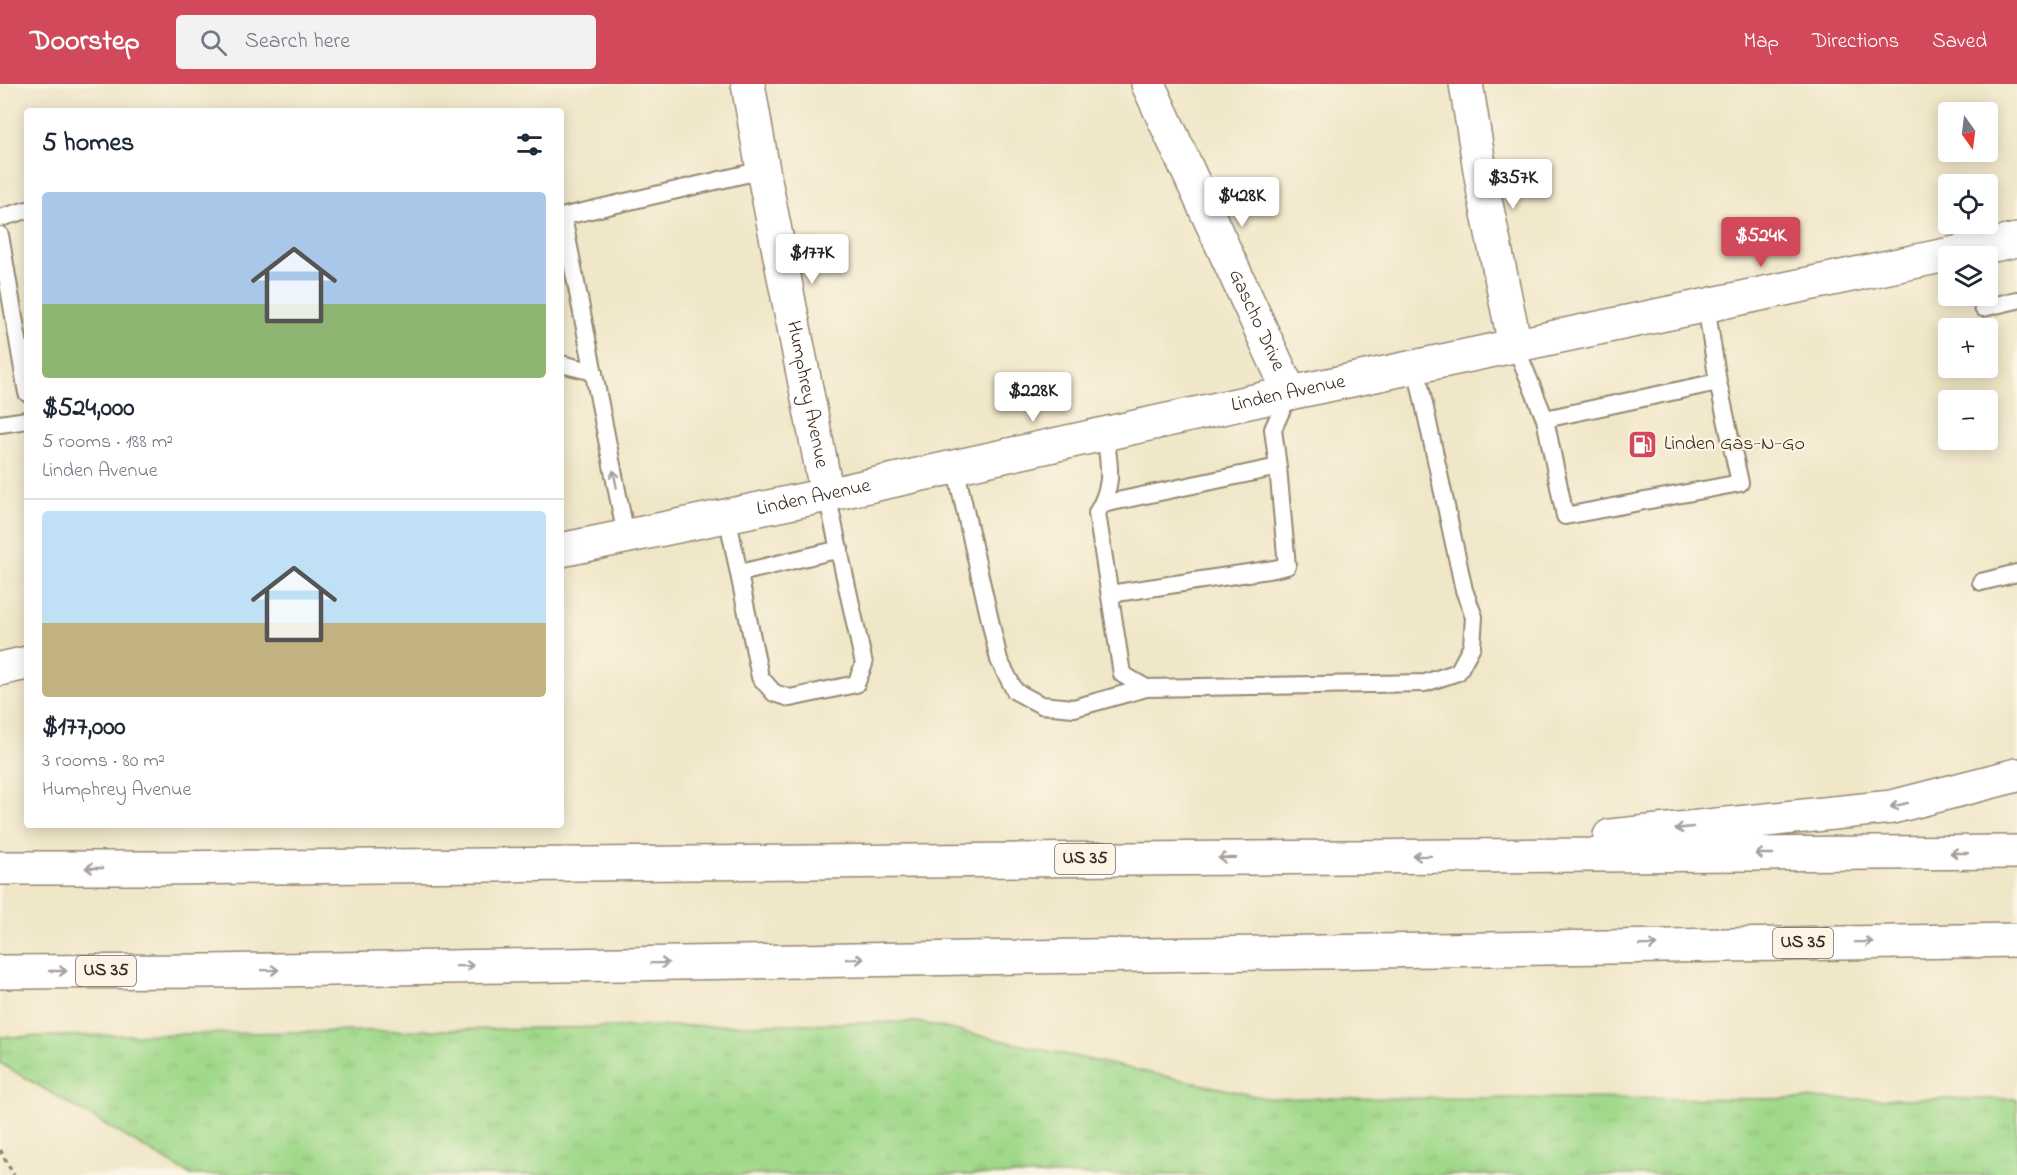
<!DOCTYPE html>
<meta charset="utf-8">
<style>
:root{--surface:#fff;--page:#f2f2f3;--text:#1f2937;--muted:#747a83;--line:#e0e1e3;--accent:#d1495b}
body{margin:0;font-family:"Indie Flower",sans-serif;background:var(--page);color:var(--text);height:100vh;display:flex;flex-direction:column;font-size:22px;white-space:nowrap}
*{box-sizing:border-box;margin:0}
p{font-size:20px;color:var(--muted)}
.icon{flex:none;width:33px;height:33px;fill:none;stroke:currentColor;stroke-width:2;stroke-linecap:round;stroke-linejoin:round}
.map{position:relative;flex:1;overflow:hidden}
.drawer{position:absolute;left:24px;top:24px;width:540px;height:720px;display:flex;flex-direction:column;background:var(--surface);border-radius:6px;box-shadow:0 3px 15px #0003}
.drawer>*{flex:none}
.needle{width:39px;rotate:166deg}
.buttons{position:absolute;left:1938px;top:18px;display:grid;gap:12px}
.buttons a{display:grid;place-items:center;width:60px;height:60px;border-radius:6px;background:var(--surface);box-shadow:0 3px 15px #0003;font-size:30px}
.price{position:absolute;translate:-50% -51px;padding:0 14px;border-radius:6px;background:#fff;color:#222;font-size:20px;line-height:39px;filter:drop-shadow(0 2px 3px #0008)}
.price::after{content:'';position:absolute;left:50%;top:36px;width:18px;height:14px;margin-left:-9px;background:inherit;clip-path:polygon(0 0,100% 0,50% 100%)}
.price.current{background:var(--accent);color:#fff}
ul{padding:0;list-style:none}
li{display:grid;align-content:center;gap:12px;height:318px;padding:0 18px}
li+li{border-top:2px solid var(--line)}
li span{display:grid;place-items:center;height:186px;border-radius:6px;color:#555}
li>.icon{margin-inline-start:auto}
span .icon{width:108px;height:108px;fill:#fffc;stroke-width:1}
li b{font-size:26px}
h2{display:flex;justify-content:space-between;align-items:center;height:72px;padding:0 18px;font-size:26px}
header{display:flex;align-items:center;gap:36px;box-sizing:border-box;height:84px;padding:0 30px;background:var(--accent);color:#fff}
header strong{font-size:28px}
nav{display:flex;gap:33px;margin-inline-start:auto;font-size:21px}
.search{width:420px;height:54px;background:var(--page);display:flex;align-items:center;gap:15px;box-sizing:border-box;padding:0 21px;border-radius:6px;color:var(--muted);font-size:22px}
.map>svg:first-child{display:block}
.grass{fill:url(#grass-tufts);stroke:#6e8254;stroke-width:1.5}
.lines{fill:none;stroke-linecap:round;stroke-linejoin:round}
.service-casing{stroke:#968873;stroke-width:20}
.minor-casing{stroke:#968873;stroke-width:36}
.secondary-casing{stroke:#968873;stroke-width:36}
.motorway-casing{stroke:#968873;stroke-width:36}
.path{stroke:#968873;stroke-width:4;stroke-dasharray:4.5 4.5;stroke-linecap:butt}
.service{stroke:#fff;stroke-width:16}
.minor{stroke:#fff;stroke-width:33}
.secondary{stroke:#fff;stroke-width:33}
.motorway{stroke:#fff;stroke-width:33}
.oneway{stroke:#a79f9a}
.labels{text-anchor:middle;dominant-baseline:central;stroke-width:4.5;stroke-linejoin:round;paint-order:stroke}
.shield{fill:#fcf5e5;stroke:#75675a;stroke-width:1.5}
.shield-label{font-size:18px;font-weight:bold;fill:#3b2a1e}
.street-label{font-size:20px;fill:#3b2a1e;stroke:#fcf5e5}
.poi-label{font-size:20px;fill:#3b2a1e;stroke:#fcf5e5;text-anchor:start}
</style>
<header>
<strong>Doorstep</strong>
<div class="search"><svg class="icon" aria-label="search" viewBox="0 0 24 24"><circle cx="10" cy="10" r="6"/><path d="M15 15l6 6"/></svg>Search here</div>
<nav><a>Map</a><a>Directions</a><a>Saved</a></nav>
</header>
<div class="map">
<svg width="2017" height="1091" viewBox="0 0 2017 1091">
<defs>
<pattern id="grass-tufts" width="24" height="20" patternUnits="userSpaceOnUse" patternTransform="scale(1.5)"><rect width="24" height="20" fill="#a1d98b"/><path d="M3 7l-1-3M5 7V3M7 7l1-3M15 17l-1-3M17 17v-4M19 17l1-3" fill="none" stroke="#8cba78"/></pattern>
</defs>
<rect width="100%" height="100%" fill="#fcf5e5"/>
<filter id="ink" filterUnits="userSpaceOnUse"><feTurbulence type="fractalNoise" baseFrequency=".0167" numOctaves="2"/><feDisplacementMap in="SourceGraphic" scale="12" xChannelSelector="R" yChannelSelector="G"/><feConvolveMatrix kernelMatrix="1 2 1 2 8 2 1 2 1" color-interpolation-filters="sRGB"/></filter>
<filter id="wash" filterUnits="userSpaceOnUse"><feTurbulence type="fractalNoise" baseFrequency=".008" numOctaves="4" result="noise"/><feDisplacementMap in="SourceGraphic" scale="24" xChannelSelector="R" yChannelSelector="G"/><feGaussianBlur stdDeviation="1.35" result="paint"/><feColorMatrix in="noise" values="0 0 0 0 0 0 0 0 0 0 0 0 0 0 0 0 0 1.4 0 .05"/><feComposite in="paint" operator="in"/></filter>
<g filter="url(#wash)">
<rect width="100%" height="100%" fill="#f0e6c8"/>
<path class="grass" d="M917,938L1265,1014L2017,1015V1091H191L0,979V953Z"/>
</g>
<g filter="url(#ink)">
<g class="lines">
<defs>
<path id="service" d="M561,133L763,86
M563,133L626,452
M0,134L27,126
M0,151L27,309
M1980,212L1983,224L2017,216
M1515,261L1545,335L1718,298L1706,221
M561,280L594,288
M1545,335L1565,432L1740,399L1718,298
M0,340L27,336
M1105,350C1109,383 1115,398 1097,429L1122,590L1146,604L1425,599L1458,588L1472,562L1474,533L1464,506L1416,283
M955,382L999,576L1015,607L1041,621L1074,624L1146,604
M1103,420L1278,383L1273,345L1289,310
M727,431L760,593L774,609L790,614L856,600L864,580L827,411
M740,489L840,465
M1981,498L2017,489
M1110,510L1274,485L1287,482L1278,383"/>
<g id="minor">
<path id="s1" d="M748,0L763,86L827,411"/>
<path id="s2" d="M1148,0L1290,309"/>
<path d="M1466,0L1484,110L1515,261"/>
</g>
<g id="secondary">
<path id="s3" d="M561,466L827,411L1290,309L2017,156"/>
<path d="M0,585L27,579"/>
</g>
<path id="motorway" d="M1610,752L1892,723L2017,691
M0,784H152L1457,772L2017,768
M0,888L212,887L2017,856"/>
</defs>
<use href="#service" class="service-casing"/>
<use href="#minor" class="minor-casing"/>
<use href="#secondary" class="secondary-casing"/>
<use href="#motorway" class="motorway-casing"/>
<path class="path" d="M0,1066L14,1091"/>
<use href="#service" class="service"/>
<use href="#minor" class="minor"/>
<use href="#secondary" class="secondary"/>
<use href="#motorway" class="motorway"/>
</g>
<defs><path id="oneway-shaft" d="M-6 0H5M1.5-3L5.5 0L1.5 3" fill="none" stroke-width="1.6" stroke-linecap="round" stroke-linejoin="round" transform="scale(1.5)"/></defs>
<g class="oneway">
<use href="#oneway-shaft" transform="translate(615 395) rotate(-101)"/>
<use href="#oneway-shaft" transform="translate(1899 721) rotate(167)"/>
<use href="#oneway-shaft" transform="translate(1684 744) rotate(174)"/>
<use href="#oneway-shaft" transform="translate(1959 769) rotate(180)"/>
<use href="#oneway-shaft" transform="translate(1764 770) rotate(180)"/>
<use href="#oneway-shaft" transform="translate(1422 772) rotate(179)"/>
<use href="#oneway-shaft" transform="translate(1227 774) rotate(179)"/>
<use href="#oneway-shaft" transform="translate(94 784) rotate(-180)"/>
<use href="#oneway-shaft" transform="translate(1864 858) rotate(-1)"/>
<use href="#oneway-shaft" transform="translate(1648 861) rotate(-1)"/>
<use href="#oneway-shaft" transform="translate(855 875) rotate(-1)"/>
<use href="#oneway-shaft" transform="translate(660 879) rotate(-1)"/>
<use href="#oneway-shaft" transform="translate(465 882) rotate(-1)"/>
<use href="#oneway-shaft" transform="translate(270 886) rotate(-1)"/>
<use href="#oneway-shaft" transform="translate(58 887)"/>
</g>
</g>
<defs>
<symbol id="fuel-square" viewBox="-11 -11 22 22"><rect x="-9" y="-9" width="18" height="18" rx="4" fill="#d1495b" stroke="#fcf5e5"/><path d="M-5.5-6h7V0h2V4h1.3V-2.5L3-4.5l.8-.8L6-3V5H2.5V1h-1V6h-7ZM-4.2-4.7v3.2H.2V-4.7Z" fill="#fff"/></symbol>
</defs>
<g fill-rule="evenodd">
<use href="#fuel-square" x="1626" y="344" width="33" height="33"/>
</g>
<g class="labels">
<g class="shield">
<rect x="1055" y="760" width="60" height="30" rx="4.5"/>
<rect x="1773" y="844" width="60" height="30" rx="4.5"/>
<rect x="76" y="872" width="60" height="30" rx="4.5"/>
</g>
<g class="shield-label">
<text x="1085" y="775">US 35</text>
<text x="1803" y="859">US 35</text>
<text x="106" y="887">US 35</text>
</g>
<g class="street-label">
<text stroke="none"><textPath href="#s2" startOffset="260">Gascho Drive</textPath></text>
<text stroke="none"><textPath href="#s3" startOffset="744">Linden Avenue</textPath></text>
<text stroke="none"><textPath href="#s1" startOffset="316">Humphrey Avenue</textPath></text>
<text stroke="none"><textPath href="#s3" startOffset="258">Linden Avenue</textPath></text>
</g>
<g class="poi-label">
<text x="1664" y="360">Linden Gas-N-Go</text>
</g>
</g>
</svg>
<div class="buttons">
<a><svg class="needle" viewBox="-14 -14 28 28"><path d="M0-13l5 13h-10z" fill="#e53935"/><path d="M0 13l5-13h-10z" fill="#747a83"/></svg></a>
<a><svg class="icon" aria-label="locate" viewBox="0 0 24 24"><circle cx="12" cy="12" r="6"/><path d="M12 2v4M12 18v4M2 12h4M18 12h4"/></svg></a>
<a><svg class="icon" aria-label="layers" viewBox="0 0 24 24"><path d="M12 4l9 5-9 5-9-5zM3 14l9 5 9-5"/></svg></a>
<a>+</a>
<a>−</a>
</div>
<b class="price" style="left:1513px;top:126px">$357K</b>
<b class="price" style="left:1242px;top:144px">$428K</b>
<b class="price current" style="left:1761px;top:184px">$524K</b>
<b class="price" style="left:812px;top:201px">$177K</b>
<b class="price" style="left:1033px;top:339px">$228K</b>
<section class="drawer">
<h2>5 homes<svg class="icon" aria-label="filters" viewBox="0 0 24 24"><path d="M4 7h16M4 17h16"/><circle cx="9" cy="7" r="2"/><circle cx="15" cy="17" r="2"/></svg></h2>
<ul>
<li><span style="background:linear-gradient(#a9c7e8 60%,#8fb573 0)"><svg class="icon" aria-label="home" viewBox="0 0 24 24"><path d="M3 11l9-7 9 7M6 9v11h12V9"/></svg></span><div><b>$524,000</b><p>5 rooms · 188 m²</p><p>Linden Avenue</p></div></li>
<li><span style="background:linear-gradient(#bfe0f5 60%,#c2b280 0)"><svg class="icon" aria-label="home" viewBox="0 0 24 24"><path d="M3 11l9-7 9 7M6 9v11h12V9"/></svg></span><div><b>$177,000</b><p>3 rooms · 80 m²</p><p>Humphrey Avenue</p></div></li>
</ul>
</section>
</div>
